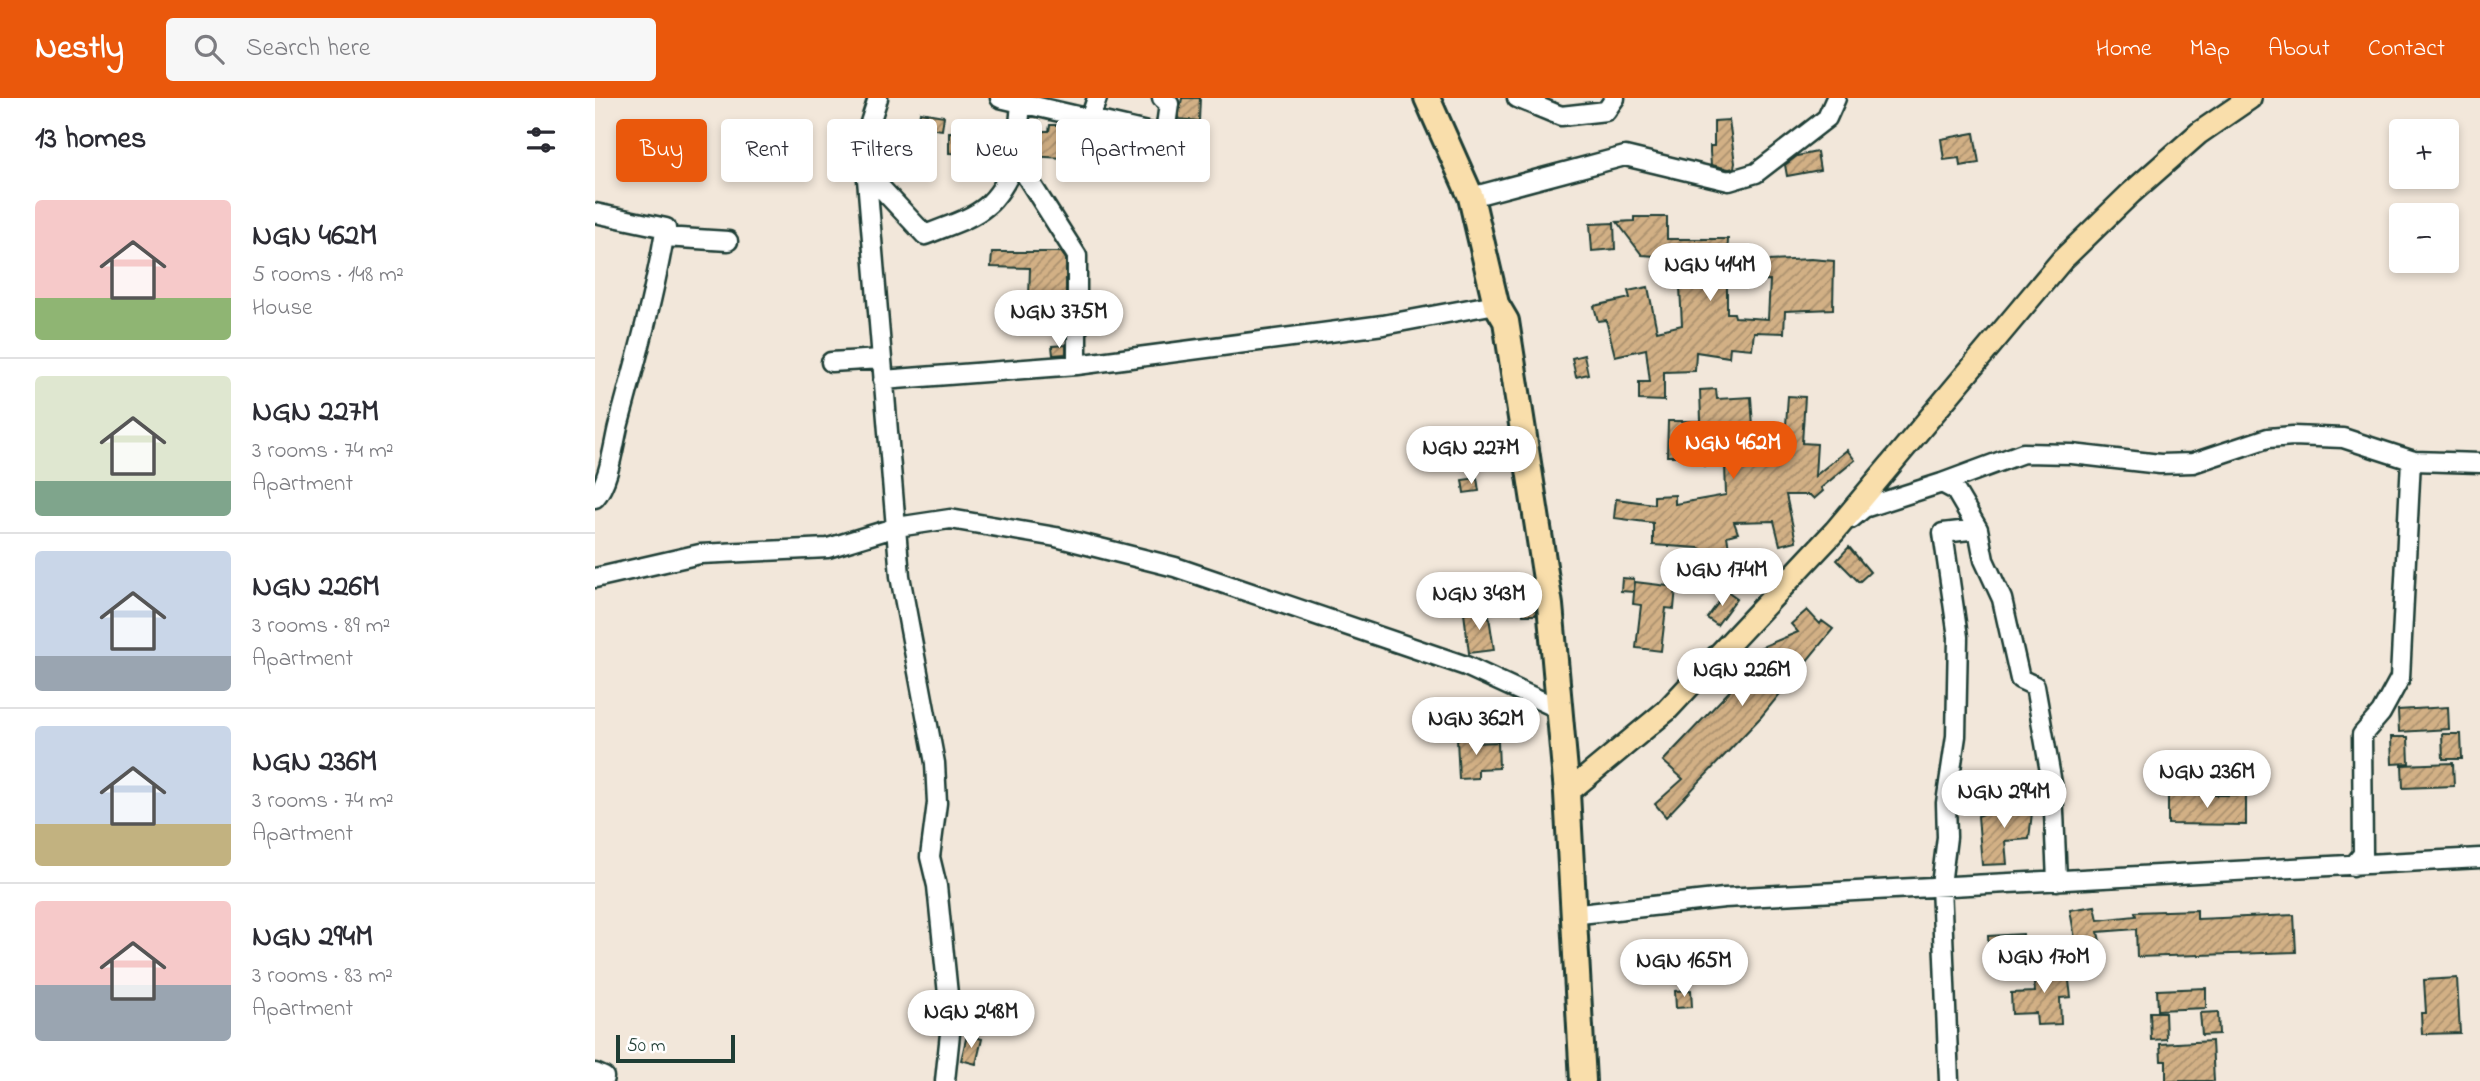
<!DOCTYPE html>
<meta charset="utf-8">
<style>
:root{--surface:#fff;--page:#f7f7f7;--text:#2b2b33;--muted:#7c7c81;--line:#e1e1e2;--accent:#ea580c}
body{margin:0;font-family:"Indie Flower",sans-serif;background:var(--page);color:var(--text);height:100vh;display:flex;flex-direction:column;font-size:26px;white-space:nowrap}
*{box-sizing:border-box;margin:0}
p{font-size:23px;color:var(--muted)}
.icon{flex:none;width:38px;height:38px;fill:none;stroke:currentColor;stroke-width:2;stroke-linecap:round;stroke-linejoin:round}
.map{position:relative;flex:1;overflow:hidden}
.drawer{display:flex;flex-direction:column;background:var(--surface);width:595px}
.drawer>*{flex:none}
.top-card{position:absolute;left:21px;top:21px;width:665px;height:63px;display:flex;gap:14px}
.buttons{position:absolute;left:1794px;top:21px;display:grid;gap:14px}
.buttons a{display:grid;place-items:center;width:70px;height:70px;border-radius:7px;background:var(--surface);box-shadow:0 4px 10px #0003;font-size:35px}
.scale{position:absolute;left:21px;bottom:18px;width:119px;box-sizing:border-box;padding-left:7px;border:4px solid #1f3d34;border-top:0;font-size:19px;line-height:24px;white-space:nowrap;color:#1f3d34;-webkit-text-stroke:5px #fff;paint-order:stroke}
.price{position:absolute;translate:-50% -60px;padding:0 16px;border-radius:24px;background:#fff;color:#222;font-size:23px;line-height:46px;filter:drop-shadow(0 2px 4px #0008)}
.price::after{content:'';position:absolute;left:50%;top:42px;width:21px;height:16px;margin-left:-10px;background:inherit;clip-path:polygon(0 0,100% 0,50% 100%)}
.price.selected{background:var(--accent);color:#fff}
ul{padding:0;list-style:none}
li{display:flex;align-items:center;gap:21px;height:175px;padding:0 35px}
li+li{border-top:2px solid var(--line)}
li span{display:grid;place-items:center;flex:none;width:196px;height:140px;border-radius:7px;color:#555}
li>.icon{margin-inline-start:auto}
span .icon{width:84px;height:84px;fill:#fffc;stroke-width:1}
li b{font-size:30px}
h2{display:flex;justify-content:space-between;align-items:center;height:84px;padding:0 35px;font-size:30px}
.chip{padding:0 24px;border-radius:7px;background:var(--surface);box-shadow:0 4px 10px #0003;font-size:24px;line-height:63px}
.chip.selected{background:var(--accent);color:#fff}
header{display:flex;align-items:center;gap:42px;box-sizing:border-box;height:98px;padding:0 35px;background:var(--accent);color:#fff}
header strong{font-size:33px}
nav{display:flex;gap:38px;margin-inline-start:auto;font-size:24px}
.search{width:490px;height:63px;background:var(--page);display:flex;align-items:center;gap:18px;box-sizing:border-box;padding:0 24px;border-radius:7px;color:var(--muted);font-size:26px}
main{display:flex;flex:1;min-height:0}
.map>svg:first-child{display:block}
.building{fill:url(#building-hatch);stroke:#1f3d34;stroke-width:2;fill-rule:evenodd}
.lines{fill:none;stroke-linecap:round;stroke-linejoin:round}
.minor-casing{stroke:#1f3d34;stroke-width:23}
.major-casing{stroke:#1f3d34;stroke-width:26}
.highway-casing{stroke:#1f3d34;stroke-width:30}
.minor{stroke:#fff;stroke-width:18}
.major{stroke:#f9deab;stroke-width:21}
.highway{stroke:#f9deab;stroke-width:24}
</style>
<header>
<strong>Nestly</strong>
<div class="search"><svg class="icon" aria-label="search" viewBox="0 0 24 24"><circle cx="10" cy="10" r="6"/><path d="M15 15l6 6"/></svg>Search here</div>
<nav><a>Home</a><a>Map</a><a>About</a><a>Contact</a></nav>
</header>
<main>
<section class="drawer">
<h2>13 homes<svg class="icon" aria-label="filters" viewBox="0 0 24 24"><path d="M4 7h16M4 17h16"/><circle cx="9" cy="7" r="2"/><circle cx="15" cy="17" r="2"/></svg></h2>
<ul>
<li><span style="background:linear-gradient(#f6c9c9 70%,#8fb573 0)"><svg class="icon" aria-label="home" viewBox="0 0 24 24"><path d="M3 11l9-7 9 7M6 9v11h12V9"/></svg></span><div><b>NGN 462M</b><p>5 rooms · 148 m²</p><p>House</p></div></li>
<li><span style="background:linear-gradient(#dfe7d0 75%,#7fa58c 0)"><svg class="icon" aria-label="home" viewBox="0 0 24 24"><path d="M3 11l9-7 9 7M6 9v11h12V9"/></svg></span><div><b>NGN 227M</b><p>3 rooms · 74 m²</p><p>Apartment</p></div></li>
<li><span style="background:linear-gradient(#c9d6e8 75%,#9aa5b1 0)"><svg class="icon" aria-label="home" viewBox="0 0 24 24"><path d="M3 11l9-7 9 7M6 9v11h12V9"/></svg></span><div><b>NGN 226M</b><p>3 rooms · 89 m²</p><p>Apartment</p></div></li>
<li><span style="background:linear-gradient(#c9d6e8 70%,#c2b280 0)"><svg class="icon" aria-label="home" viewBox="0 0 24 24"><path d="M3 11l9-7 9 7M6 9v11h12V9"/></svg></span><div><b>NGN 236M</b><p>3 rooms · 74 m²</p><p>Apartment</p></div></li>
<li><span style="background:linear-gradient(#f6c9c9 60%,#9aa5b1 0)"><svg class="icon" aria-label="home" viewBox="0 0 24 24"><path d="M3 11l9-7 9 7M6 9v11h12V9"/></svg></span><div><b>NGN 294M</b><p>3 rooms · 83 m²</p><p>Apartment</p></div></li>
</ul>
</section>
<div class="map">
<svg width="1885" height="983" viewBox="0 0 1885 983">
<defs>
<pattern id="building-hatch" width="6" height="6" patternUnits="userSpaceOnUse" patternTransform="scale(1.75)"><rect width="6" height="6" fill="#d2b085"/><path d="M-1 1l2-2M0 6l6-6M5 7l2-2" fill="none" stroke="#aa906e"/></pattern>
</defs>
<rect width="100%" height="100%" fill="#f2e7da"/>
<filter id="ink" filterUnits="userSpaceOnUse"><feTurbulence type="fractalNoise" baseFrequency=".0143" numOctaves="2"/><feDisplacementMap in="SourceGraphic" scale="14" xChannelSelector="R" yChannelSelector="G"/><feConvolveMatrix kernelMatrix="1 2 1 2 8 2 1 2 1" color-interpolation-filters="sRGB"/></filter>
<g filter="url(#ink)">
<path class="building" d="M587,0H605L604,23L583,21Z
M325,14L349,18L347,32L323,29Z
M1134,22L1140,65L1139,70L1134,71L1116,67L1115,54V48H1119V23Z
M455,27H470L469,60L433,58L435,37H439L440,33H454Z
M354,34L412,36L410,57L354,55Z
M1379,35L1384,65L1365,68L1364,60L1349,62L1346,41Z
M1222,54L1225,72L1192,78L1190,67L1202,58Z
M1039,119H1072V141H1133L1132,165L1216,161L1239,163L1238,211L1190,213L1189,235L1159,234L1157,251L1135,249L1134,259L1101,254L1100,273L1069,274V303L1044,302V284H1055L1051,251L1020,258L1011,222L1003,223L999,208L1035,200L1033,193L1053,189L1062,233L1087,227L1085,189L1111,188V162L1068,165V162H1061V158L1047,157L1022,124L1039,123ZM1175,182L1173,221L1140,219L1139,215H1132V184Z
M1019,125L1020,151L997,153L995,126Z
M397,154H466L471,161V200L434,199L435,170L396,169Z
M471,247V256L458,257L457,248Z
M989,257L993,276L981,279L977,260Z
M1121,291L1122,301L1156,299L1158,328H1148L1146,370L1176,371L1178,341H1190L1193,298L1210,299L1207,345L1222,346L1220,378L1252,352L1260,362L1226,390L1228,393L1219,401L1215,397H1191L1201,443L1185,447L1179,423L1139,424L1143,435L1132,438L1135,456H1132L1125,489L1108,486L1113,463H1108V452L1104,450L1058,447V425L1019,420L1021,401L1059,406V398L1080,397V406L1131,397L1130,367L1109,368V358H1072L1073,323H1106L1105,292Z
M882,380L884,393L869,395L867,382Z
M1254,449L1275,474L1264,484L1242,462Z
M1027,480L1039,481V494L1026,493Z
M1040,484L1081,489L1079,511L1071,510L1066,553L1041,550L1046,507L1038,506Z
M1132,493L1142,500L1122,527L1112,520Z
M928,498L939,499L941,517H928Z
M893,512L899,552L874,555L869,515Z
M1212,512L1225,526L1227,523L1238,531L1166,619L1071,719L1060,706L1088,681L1068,663L1166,560L1162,551L1203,534L1196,526Z
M1853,609L1854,631L1804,634L1803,612Z
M1847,636H1866L1867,661H1848Z
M1796,639H1813L1814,665L1797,666Z
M880,640V645L903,644L904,670L883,671V680L864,681L862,641Z
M1858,665L1859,688L1808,690L1807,667Z
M1439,697L1434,741L1410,743L1412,766L1387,767L1383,718Z
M1573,697H1651V727L1573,726Z
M1500,808L1503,822L1541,818L1540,814L1602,812V821L1699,817L1701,854L1542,859L1541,831L1503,834L1506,848L1482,852L1475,812Z
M1428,836L1429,861H1416L1415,857L1394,858L1393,838Z
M1472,867L1476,899L1465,900L1466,926L1442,927L1441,915L1417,916L1416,895L1440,894L1437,870Z
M1862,880L1865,935L1827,936L1826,915H1831L1829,882Z
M1611,890V910L1563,912L1562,892Z
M1096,892L1097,909L1081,910L1080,893Z
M1555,914H1570L1571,941L1556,942Z
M1623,914L1624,936L1607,937L1605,915Z
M372,937L387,941L381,966L366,962Z
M1617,943L1619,983H1571V963H1566L1565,946Z"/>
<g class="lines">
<defs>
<path id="minor" d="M283,0L272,34V81L305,478L340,665L342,705L335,759L342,788L356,926L350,983
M405,0L426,5
M567,0L574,6L570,35L565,37L426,5L421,62L482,158V267L788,227L901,206
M922,0L966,18L1011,13L1020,0
M495,21L502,0
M272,75L330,137C380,117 399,116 421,62
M876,99L1030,58L1134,83L1161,75L1232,20L1241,0
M0,115L71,130L69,139L133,143
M236,264L286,261
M288,282L482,267
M1347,385L1428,355L1477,356L1565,366L1598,365L1673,340L1698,338L1748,340L1819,363L1885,365
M0,400C14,384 18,350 23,329C40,266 58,203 69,139
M1256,421L1269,410L1347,385L1360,392L1383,431L1348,435L1363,539L1361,638L1351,705L1352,739L1346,787L1354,983
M1383,431L1389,462L1407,501L1425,581L1440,588L1458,691L1462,783
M0,480L105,456L233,450L302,429L355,421L461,439L580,469L871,568L964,611
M1758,768L1768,756L1767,637L1786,615L1805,580L1816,362
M976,817L1129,800L1885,760
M0,975L9,979L8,983"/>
<path id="major" d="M972,695L1071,613L1240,433L1467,162L1536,95L1604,35L1655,0"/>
<path id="highway" d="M832,0L876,99L901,206L911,223L955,507L972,695L988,983"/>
</defs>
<use href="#minor" class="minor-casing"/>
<use href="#major" class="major-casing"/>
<use href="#highway" class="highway-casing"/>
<use href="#minor" class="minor"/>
<use href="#major" class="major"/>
<use href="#highway" class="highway"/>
</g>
</g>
</svg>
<div class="buttons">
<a>+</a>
<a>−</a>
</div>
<div class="scale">50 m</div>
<b class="price" style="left:1115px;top:205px">NGN 414M</b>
<b class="price" style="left:464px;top:252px">NGN 375M</b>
<b class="price selected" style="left:1138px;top:383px">NGN 462M</b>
<b class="price" style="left:876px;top:388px">NGN 227M</b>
<b class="price" style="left:1127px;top:510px">NGN 174M</b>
<b class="price" style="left:884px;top:534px">NGN 343M</b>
<b class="price" style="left:1147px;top:610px">NGN 226M</b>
<b class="price" style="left:881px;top:659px">NGN 362M</b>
<b class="price" style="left:1612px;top:712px">NGN 236M</b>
<b class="price" style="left:1409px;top:732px">NGN 294M</b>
<b class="price" style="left:1449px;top:897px">NGN 170M</b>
<b class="price" style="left:1089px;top:901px">NGN 165M</b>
<b class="price" style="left:376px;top:952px">NGN 248M</b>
<div class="top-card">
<a class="chip selected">Buy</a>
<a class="chip">Rent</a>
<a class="chip">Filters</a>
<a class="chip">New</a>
<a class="chip">Apartment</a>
</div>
</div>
</main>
